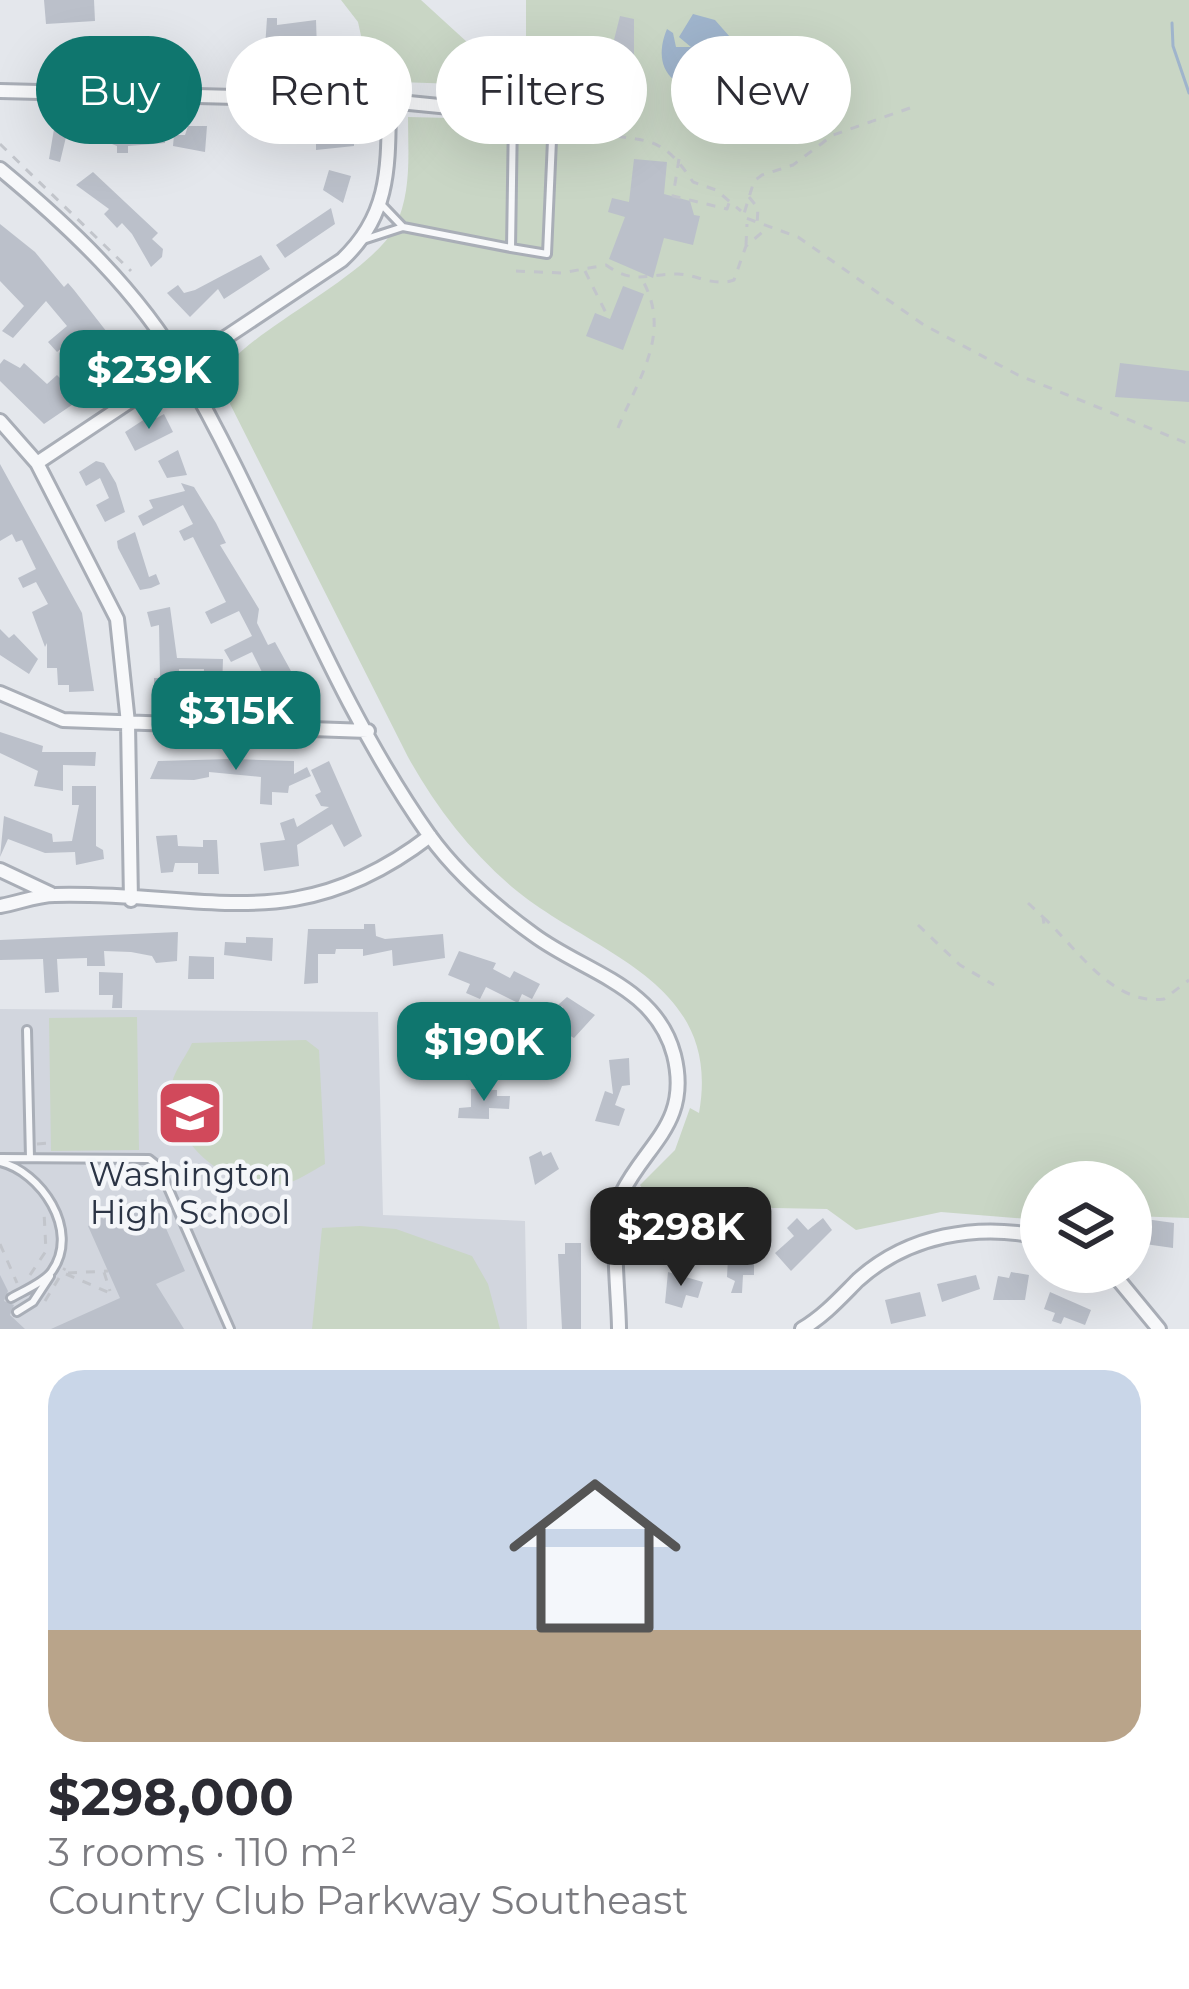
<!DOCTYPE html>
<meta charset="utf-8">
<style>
:root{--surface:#fff;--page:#f2f2f3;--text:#2b2b33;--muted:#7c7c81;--accent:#0f766e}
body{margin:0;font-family:Montserrat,sans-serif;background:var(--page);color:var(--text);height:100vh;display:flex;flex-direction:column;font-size:45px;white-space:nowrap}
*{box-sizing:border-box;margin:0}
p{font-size:39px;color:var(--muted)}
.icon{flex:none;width:66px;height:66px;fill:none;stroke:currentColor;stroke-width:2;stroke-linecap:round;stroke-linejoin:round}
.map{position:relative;height:1329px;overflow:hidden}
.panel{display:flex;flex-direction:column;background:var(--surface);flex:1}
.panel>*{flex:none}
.banner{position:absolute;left:36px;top:36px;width:1119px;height:108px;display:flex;gap:24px}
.buttons{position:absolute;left:1020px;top:1161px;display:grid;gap:24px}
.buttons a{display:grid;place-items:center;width:132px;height:132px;border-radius:50%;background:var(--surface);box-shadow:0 12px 48px #0002;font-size:60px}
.price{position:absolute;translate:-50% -102px;padding:0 27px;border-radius:24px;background:var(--accent);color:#fff;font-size:39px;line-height:78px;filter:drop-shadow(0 3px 6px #0008)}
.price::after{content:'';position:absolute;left:50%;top:72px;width:36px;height:27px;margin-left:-18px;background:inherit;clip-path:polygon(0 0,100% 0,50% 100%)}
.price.active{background:#222;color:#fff}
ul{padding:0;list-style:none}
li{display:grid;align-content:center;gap:24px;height:636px;padding:0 48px}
li span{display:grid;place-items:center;height:372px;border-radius:36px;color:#555}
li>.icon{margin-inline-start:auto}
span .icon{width:216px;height:216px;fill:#fffc;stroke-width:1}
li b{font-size:51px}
.chip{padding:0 42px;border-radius:54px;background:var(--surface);box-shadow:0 12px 48px #0002;font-size:42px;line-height:108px}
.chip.active{background:var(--accent);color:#fff}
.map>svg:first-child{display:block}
.built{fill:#d2d6de}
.green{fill:#c9d6c5}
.water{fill:#9fb4cc}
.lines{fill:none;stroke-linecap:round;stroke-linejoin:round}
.stream{stroke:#9fb4cc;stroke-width:3}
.building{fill:#bbc0ca}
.lane-casing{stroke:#a9aeb7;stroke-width:12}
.street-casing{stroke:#a9aeb7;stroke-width:18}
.path{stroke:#c2c5cb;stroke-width:3;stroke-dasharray:9 9;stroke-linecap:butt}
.lane{stroke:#f7f8fa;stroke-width:6}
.street{stroke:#f7f8fa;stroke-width:12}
.labels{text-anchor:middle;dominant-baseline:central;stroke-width:9;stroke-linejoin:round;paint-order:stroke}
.poi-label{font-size:33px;fill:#2b3445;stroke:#f4f6f9}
</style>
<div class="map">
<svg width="1189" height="1329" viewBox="0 0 1189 1329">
<rect width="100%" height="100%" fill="#e4e7ec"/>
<path class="built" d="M0,1009L378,1012L383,1215L525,1221L527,1329H0Z"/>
<path class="green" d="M341,0H421L502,74L501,92L456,84L371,81L358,22Z
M526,0H1189V1218L1131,1216V1182H1041V1220L941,1212L856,1230L827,1209L633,1205L647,1195L640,1185L675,1150L690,1108L699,1113C723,979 591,954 512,887C469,850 435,806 408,757L220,384C219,343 367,282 395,227C412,192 408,154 408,117L526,120Z
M137,1017L139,1150L51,1151L49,1018Z
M306,1040L319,1050L325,1164C313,1170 297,1182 283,1184C229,1193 167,1142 172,1085C173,1072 187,1055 192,1043Z
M360,1226L396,1229L472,1256L488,1284L500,1329H312L322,1228Z"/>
<path class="water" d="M693,14L715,20L730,37L706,72L682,85C659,74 658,50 667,29L673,33L676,47H691L679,37Z"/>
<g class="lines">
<path class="stream" d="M1172,23L1173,46L1189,93"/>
</g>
<path class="building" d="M44,0H94L95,21L46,24Z
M620,16L634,19V66L621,70L614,40Z
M267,18H277V25L316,20L317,49L265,48Z
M55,123L81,128L78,140L66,137L60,162L49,159Z
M102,124L149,132L150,125L166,126L165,143L128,146V153H117V146L102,140Z
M188,126H207L205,152L173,146L174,135H185Z
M335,130H354V146L316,150V137H335Z
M634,159L667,162L664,194L690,201L694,215L700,216L693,245L664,238L653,278L609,259L625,217L608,212L612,198L629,202Z
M329,170L351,176L343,203L323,190Z
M93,172L158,233L152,239L163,249L162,257L151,267L132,234L122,223L117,228L104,214L109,209L76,185Z
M331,208L335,224L285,258L276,245Z
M0,224L35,252L64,287L68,283L74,290L132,364L44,424L0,381V364L4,359L20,368L24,363L47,384L57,375L67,385L88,371L79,360L87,354L75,337L57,352L48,342L67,326L46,301L13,338L2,331L24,306L0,281Z
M261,255L270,269L224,299L218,289L190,317L167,293L178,285L184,293L195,290Z
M623,286L644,294L623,350L586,336L595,313L610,319Z
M1120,363L1189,371V402L1115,397Z
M164,414L173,432L135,451L125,432L151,415L153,420Z
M178,450L187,475L167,478L158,461Z
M96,461L104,463L116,483L125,512L105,522L96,505L109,498L100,478L86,486L79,472Z
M0,464L82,613L94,691L69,692V685H58L57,668H47V643L45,647L32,612L48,604L36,582L23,588L18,578L36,569L22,540L16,542L12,534L0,541Z
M181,483L194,487L216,523L226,543L220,545L259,609L257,623L268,645L275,642L302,691L284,709L273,690L254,699L246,684L264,676L252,652L231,662L224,650L252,636L239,611L211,624L205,612L226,602L193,537L184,541L179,531L193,524L183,505L143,526L138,516L153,508L149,500L185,491Z
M135,532L149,577L156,574L160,584L151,588L140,590L118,548L117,541Z
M170,607L177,658L223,659L222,690H203L204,669H179V689L154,688V678H160L159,625L151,627L147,612Z
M0,629L9,638L14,634L38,659L29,674L0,655Z
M0,732L43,746L42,752H96L95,766L63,765V791L34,786L38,771L0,753Z
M231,759L294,761V774L307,767L311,776L289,786L288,793L272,792V805L260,804L261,777L209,772V777L194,780L150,779L158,761Z
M329,761L362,836L344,847L332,824L297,845L299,866L264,871L260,843L285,840L280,823L294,818L297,827L329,807L321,806L315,795L321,792L311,770Z
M72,786H96V846L103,850L104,859L76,865L75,852L45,853L8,839L0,857L4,816L52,834L53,842L72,841L79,805H72Z
M177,835L178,846L203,847V840H217L219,874H198V863H175L173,872L161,873L156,836Z
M364,924H375L376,936L385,939L443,934L445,958L393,966L392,950L363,956V949H336L335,954H318V983L304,984L308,929H364Z
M178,932L177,961L156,963L152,956L131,952L104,951L105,966H87V958L57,959L59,992L45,993L43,959L0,960V940Z
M246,937L273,938L272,961L224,955L225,942L246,943Z
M459,951L496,963L493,969L510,978L514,971L540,984L532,999L522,994L518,1003L486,987L480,999L466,993L470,984L448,975Z
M189,956L214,957V979H188Z
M99,972L123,973L122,1008H112L113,995H99Z
M567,997L595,1015L574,1038L553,1026L563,1007L558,1005Z
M629,1058L630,1085L622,1086L615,1105L625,1109L619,1126L595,1121L605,1091L613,1094L609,1060Z
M471,1089L497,1090V1096H510L509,1109L489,1108V1119L458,1118L459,1108L471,1107Z
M541,1151L543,1156L551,1152L559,1169L535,1185L529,1157Z
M152,1197L185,1271L156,1284L184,1329H51L120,1298L88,1226L93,1224L89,1217L101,1213L103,1219Z
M660,1209L685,1220L688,1212L711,1226L701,1258L693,1254L690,1261L672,1253L679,1238L652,1226Z
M1131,1217L1174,1223L1173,1248L1131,1242Z
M797,1218L808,1230L823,1218L832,1230L791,1271L775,1253L794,1236L787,1228Z
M565,1243H581V1329H562L558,1254H565Z
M734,1252L754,1259V1275H743L742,1293H731L735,1281L727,1277L728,1258H734Z
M668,1272L703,1282L698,1298L686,1295L682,1308L665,1303Z
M1011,1272L1029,1275L1025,1300H993L998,1276L1009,1278Z
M0,1275L8,1291L4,1301L14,1305L10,1315L25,1329H0Z
M976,1275L980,1289L942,1302L937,1284Z
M920,1292L926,1316L891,1324L885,1300Z
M1050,1292L1091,1310L1085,1325L1064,1317L1061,1324L1052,1321L1055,1313L1044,1309Z"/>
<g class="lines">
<defs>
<path id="lane" d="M513,116L511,248L547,254L553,117
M403,227L511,248
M363,240L403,227L382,205
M27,1030L30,1158
M0,1158L149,1159L159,1167L230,1329
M0,1162C40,1171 81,1230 52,1271C45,1282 23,1291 11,1298
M17,1312L33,1302L50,1276"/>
<path id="street" d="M0,91L389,101L561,118
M0,169C69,226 138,291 183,369C271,520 328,692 429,835C457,874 494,906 534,935C584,972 656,986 674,1055C691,1123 646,1144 622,1193C609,1221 619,1297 619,1329
M0,421L37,463L117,619L128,723L131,900
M37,463L342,260C391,214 388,165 389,101
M0,693L63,720L368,731
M0,870L51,894
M0,906C18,903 37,895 55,895C205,891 295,940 430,836
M1112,1272L1159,1329
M802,1329C824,1316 840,1298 858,1280C908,1235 977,1223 1041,1237"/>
</defs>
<use href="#lane" class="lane-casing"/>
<use href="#street" class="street-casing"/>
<path class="path" d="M910,108L833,135L793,165L762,175L754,181L743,217L798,237L924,325L1018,375L1189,444
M599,134C651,141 663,137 693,182L716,190L741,211
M0,144L131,271
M679,159L673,196L727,209L729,203
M749,197L758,208L757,225
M746,245L747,224
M516,271L561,273L606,265C634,285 647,274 678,274C698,275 714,287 734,280L746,246L765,230
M585,271L608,317
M618,428C638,379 671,335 644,283
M1028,903L1043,917L1045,931
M1043,917C1076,947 1112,1006 1164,999L1189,980
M918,925L960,965L994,985
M37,1144L51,1143
M0,1244L17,1283
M104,1272L110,1291
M68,1273L108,1271
M66,1274L110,1293
M30,1275L46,1251L44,1212
M45,1301L65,1268"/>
<use href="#lane" class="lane"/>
<use href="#street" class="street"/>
</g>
<defs>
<symbol id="school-square" viewBox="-11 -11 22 22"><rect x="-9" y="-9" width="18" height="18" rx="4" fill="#d1495b" stroke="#f4f6f9"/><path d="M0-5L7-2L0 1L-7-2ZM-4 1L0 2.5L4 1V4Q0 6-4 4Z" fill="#fff"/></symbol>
</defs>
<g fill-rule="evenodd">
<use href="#school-square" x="152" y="1075" width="76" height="76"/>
</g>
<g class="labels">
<g class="poi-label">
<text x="190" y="1174">Washington<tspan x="190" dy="38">High School</tspan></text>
</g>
</g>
</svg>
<div class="buttons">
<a><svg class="icon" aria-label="layers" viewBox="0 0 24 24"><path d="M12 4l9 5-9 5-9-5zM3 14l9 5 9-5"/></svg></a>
</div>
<b class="price" style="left:149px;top:432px">$239K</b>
<b class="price" style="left:236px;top:773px">$315K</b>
<b class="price" style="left:484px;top:1104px">$190K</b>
<b class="price active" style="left:681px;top:1289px">$298K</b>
<div class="banner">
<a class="chip active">Buy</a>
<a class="chip">Rent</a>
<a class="chip">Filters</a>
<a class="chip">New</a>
</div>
</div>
<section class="panel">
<ul>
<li><span style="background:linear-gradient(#c9d6e8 70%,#b9a48a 0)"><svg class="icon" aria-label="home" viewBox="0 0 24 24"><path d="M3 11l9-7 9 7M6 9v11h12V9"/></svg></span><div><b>$298,000</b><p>3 rooms · 110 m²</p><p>Country Club Parkway Southeast</p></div></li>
</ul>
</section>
